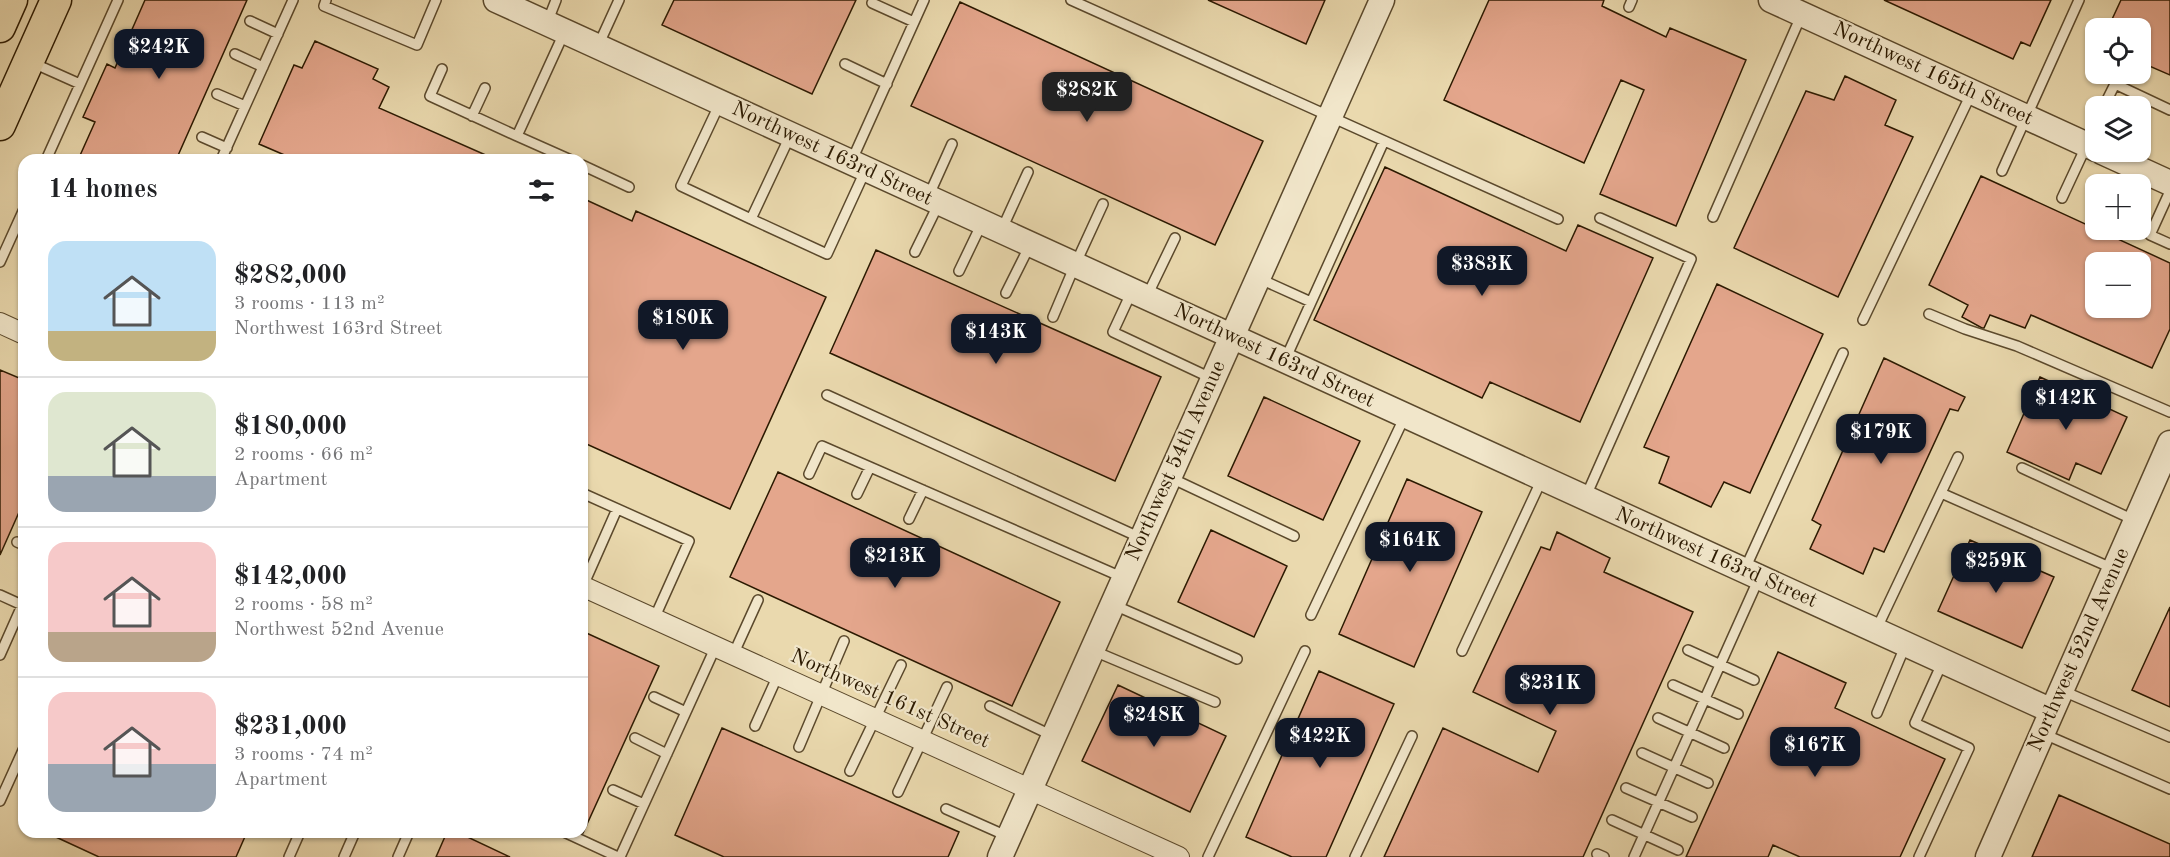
<!DOCTYPE html>
<meta charset="utf-8">
<style>
:root{--surface:#fff;--page:#f6f6f6;--text:#202124;--muted:#757577;--line:#e0e0e0;--accent:#111827}
body{margin:0;font-family:"Old Standard TT",serif;background:var(--page);color:var(--text);height:100vh;display:flex;flex-direction:column;font-size:22px;white-space:nowrap}
*{box-sizing:border-box;margin:0}
p{font-size:20px;color:var(--muted)}
.icon{flex:none;width:33px;height:33px;fill:none;stroke:currentColor;stroke-width:2;stroke-linecap:round;stroke-linejoin:round}
.map{position:relative;flex:1;overflow:hidden}
.panel{position:absolute;left:18px;top:154px;width:570px;height:684px;display:flex;flex-direction:column;background:var(--surface);border-radius:18px;box-shadow:0 2px 4px #0004}
.panel>*{flex:none}
.tools{position:absolute;left:2085px;top:18px;display:grid;gap:12px}
.tools a{display:grid;place-items:center;width:66px;height:66px;border-radius:12px;background:var(--surface);box-shadow:0 2px 4px #0004;font-size:30px}
.price{position:absolute;translate:-50% -51px;padding:0 14px;border-radius:12px;background:var(--accent);color:#fff;font-size:20px;line-height:39px;filter:drop-shadow(0 2px 3px #0008)}
.price::after{content:'';position:absolute;left:50%;top:36px;width:18px;height:14px;margin-left:-9px;background:inherit;clip-path:polygon(0 0,100% 0,50% 100%)}
.price.current{background:#222;color:#fff}
ul{padding:0;list-style:none}
li{display:flex;align-items:center;gap:18px;height:150px;padding:0 30px}
li+li{border-top:2px solid var(--line)}
li span{display:grid;place-items:center;flex:none;width:168px;height:120px;border-radius:18px;color:#555}
li>.icon{margin-inline-start:auto}
span .icon{width:72px;height:72px;fill:#fffc;stroke-width:1}
li b{font-size:26px}
h2{display:flex;justify-content:space-between;align-items:center;height:72px;padding:0 30px;font-size:26px}
.map>svg:first-child{display:block}
.building{fill:#e4a68c;stroke:#2b1900;stroke-width:1.5;fill-rule:evenodd}
.lines{fill:none;stroke-linecap:round;stroke-linejoin:round}
.service-casing{stroke:#5b492c;stroke-width:12}
.minor-casing{stroke:#5b492c;stroke-width:22}
.tertiary-casing{stroke:#5b492c;stroke-width:27}
.primary-casing{stroke:#2b1900;stroke-width:33}
.service{stroke:#f1e6ca;stroke-width:9}
.minor{stroke:#f1e6ca;stroke-width:20}
.tertiary{stroke:#f1e6ca;stroke-width:24}
.primary{stroke:#ead9ae;stroke-width:30}
.labels{text-anchor:middle;dominant-baseline:central;stroke-width:4.5;stroke-linejoin:round;paint-order:stroke}
.street-label{font-size:21px;fill:#2b1900;stroke:#f1e6ca}
</style>
<div class="map">
<svg width="2170" height="857" viewBox="0 0 2170 857">
<rect width="100%" height="100%" fill="#ead9ae"/>
<filter id="stains"><feTurbulence type="fractalNoise" baseFrequency=".00333" numOctaves="4"/><feColorMatrix values="0 0 0 0 .2 0 0 0 0 .09 0 0 0 0 .02 0 0 0 .5 -.17"/></filter>
<radialGradient id="worn" r=".72"><stop offset=".6" stop-color="#630" stop-opacity="0"/><stop offset="1" stop-color="#630" stop-opacity=".3"/></radialGradient>
<path class="building" d="M145,0H247L176,160H78L95,122L83,117L107,64L115,68Z
M674,0H856L812,94L662,25Z
M1208,0H1325L1306,44Z
M1489,0H1604L1602,6L1666,37L1670,28L1746,60L1676,226L1600,194L1644,90L1621,80L1584,163L1444,100Z
M1884,0H2051L2030,46L2021,42L2013,59Z
M2121,0H2170V75L2140,62V28H2108Z
M960,2L1263,141L1215,245L911,106Z
M315,41L378,69L373,79L389,87L379,108L497,160H296L259,144L294,65L302,68Z
M1845,76L1896,100L1885,125L1913,137L1838,297L1734,248L1806,91L1834,100Z
M1385,167L1566,251L1578,225L1653,258L1580,422L1490,382L1482,398L1314,320Z
M1981,176L2170,263V329L2152,368L2031,315L2025,328L1990,315L1984,328H1982L1962,317L1968,305L1929,285ZM2096,262H2140V308H2096Z
M582,198L632,221L636,211L826,297L730,509L582,442Z
M876,250L1161,377L1115,481L830,353Z
M1717,284L1823,334L1750,493L1724,482L1711,507L1659,483L1669,457L1644,447Z
M1884,358L1965,397L1958,411L1950,409L1884,552L1874,548L1863,574L1810,549L1821,525L1812,520Z
M0,370L24,380V501L0,555Z
M2040,377L2127,417L2101,474L2076,463L2069,480L2007,452Z
M1264,397L1360,441L1323,520L1228,476Z
M778,472L1060,602L1012,706L730,577Z
M1407,479L1482,512L1414,667L1339,634Z
M1211,530L1287,566L1254,637L1178,602Z
M1557,532L1610,558L1604,572L1693,612L1583,857H1384L1443,728L1538,772L1556,731L1473,692L1541,547L1550,550Z
M1970,540L2054,577L2022,648L1938,611Z
M2170,607V707L2132,690Z
M582,631L659,666L583,833H582Z
M1778,652L1846,683L1835,708L1945,759L1900,857H1800L1773,845L1768,857H1686Z
M1319,671L1394,704L1326,857H1292L1246,837Z
M1118,685L1226,736L1190,812L1082,761Z
M722,728L959,832L948,857H724L675,835Z
M2059,795L2170,844V857H2032Z
M45,832H247L236,857H99Z
M447,832H457L510,857H436Z"/>
<g class="lines">
<defs>
<path id="service" d="M326,0L324,6L417,45L436,0
M1071,0L1558,219
M872,3L914,22
M1629,7L1632,0
M250,21L278,34
M547,23L556,0
M598,46L619,0
M235,54L263,67
M33,63L80,84
M845,64L887,84
M442,69L430,96L517,136L564,33
M217,94L245,106
M720,103L681,186L751,219
M2104,106L2115,84L2170,110
M472,116L485,88
M517,136L571,160
M790,136L751,219L827,254L866,169
M202,137L227,148
M46,160L118,0
M221,160L293,0
M852,160L924,0
M582,165L629,187
M2002,171L2079,0
M2123,184L2131,168
M2170,191L2150,235L2170,244
M929,195L952,144
M2062,198L2096,125
M1713,217L1801,16
M1002,229L1028,172
M915,252L939,203
M0,262L24,209
M959,271L982,223
M1260,279L1311,302
M1132,291L1113,332L1211,378
M1006,293L1030,245
M1147,296L1175,238
M1929,314L1965,329L2017,346L2170,412
M1053,317L1075,265L1103,204
M1863,320L1971,94
M1285,360L1384,141
M827,395L1141,538
M2022,468L2136,521
M809,474L822,446L1124,578
M1171,478L1294,536
M582,493L689,541L654,619
M1941,493L2114,569
M857,494L870,467
M1586,496L1691,259L1600,218
M909,519L923,490
M17,542L24,545
M1745,569L1843,353
M583,586L617,509
M0,595L22,605
M1114,605L1237,659
M1311,615L1405,416
M1877,628L1958,457
M1688,650L1754,680
M1094,651L1215,702
M1462,651L1542,479
M0,655L24,601
M733,655L758,600
M1673,685L1738,714
M2063,691L2170,737
M654,697L686,712
M990,706L1053,736
M1877,713L1906,644
M1658,718L1724,748
M755,726L778,675
M2044,734L2170,789
M635,738L667,754
M799,747L844,641
M1642,753L1708,783
M850,771L901,665
M1626,788L1692,817
M613,790L644,804
M898,792L947,687
M0,801L24,748
M946,809L1009,837
M1612,820L1678,850
M564,832L618,857
M1597,854L1604,857
M289,857L300,832
M344,857L355,832
M398,857L409,832
M620,857L716,646
M1208,857L1305,651
M1355,857L1412,736
M1634,857L1759,578
M1919,857L1969,748L1915,723L1943,661"/>
<path id="minor" d="M0,323L24,334
M582,586L1179,857"/>
<path id="tertiary" d="M496,0L2052,711
M1771,0L2096,149
M2102,152L2170,183
M1000,857L1382,0
M1988,857L2170,443"/>
<path id="primary" d="M0,27L12,0
M0,125L56,0"/>
</defs>
<use href="#service" class="service-casing"/>
<use href="#minor" class="minor-casing"/>
<use href="#tertiary" class="tertiary-casing"/>
<use href="#primary" class="primary-casing"/>
<use href="#service" class="service"/>
<use href="#minor" class="minor"/>
<use href="#tertiary" class="tertiary"/>
<use href="#primary" class="primary"/>
</g>
<g class="labels">
<g class="street-label">
<text transform="translate(1933 74) rotate(25)">Northwest 165th Street</text>
<text transform="translate(832 154) rotate(25)">Northwest 163rd Street</text>
<text transform="translate(1274 356) rotate(25)">Northwest 163rd Street</text>
<text transform="translate(1176 461) rotate(-66)">Northwest 54th Avenue</text>
<text transform="translate(1716 558) rotate(24)">Northwest 163rd Street</text>
<text transform="translate(2079 650) rotate(-66)">Northwest 52nd Avenue</text>
<text transform="translate(890 699) rotate(24)">Northwest 161st Street</text>
</g>
</g>
<rect width="100%" height="100%" filter="url(#stains)"/>
<rect width="100%" height="100%" fill="url(#worn)"/>
</svg>
<div class="tools">
<a><svg class="icon" aria-label="locate" viewBox="0 0 24 24"><circle cx="12" cy="12" r="6"/><path d="M12 2v4M12 18v4M2 12h4M18 12h4"/></svg></a>
<a><svg class="icon" aria-label="layers" viewBox="0 0 24 24"><path d="M12 4l9 5-9 5-9-5zM3 14l9 5 9-5"/></svg></a>
<a>+</a>
<a>−</a>
</div>
<b class="price" style="left:159px;top:80px">$242K</b>
<b class="price current" style="left:1087px;top:123px">$282K</b>
<b class="price" style="left:1482px;top:297px">$383K</b>
<b class="price" style="left:683px;top:351px">$180K</b>
<b class="price" style="left:996px;top:365px">$143K</b>
<b class="price" style="left:2066px;top:431px">$142K</b>
<b class="price" style="left:1881px;top:465px">$179K</b>
<b class="price" style="left:1410px;top:573px">$164K</b>
<b class="price" style="left:895px;top:589px">$213K</b>
<b class="price" style="left:1996px;top:594px">$259K</b>
<b class="price" style="left:1550px;top:716px">$231K</b>
<b class="price" style="left:1154px;top:748px">$248K</b>
<b class="price" style="left:1320px;top:769px">$422K</b>
<b class="price" style="left:1815px;top:778px">$167K</b>
<section class="panel">
<h2>14 homes<svg class="icon" aria-label="filters" viewBox="0 0 24 24"><path d="M4 7h16M4 17h16"/><circle cx="9" cy="7" r="2"/><circle cx="15" cy="17" r="2"/></svg></h2>
<ul>
<li><span style="background:linear-gradient(#bfe0f5 75%,#c2b280 0)"><svg class="icon" aria-label="home" viewBox="0 0 24 24"><path d="M3 11l9-7 9 7M6 9v11h12V9"/></svg></span><div><b>$282,000</b><p>3 rooms · 113 m²</p><p>Northwest 163rd Street</p></div></li>
<li><span style="background:linear-gradient(#dfe7d0 70%,#9aa5b1 0)"><svg class="icon" aria-label="home" viewBox="0 0 24 24"><path d="M3 11l9-7 9 7M6 9v11h12V9"/></svg></span><div><b>$180,000</b><p>2 rooms · 66 m²</p><p>Apartment</p></div></li>
<li><span style="background:linear-gradient(#f6c9c9 75%,#b9a48a 0)"><svg class="icon" aria-label="home" viewBox="0 0 24 24"><path d="M3 11l9-7 9 7M6 9v11h12V9"/></svg></span><div><b>$142,000</b><p>2 rooms · 58 m²</p><p>Northwest 52nd Avenue</p></div></li>
<li><span style="background:linear-gradient(#f6c9c9 60%,#9aa5b1 0)"><svg class="icon" aria-label="home" viewBox="0 0 24 24"><path d="M3 11l9-7 9 7M6 9v11h12V9"/></svg></span><div><b>$231,000</b><p>3 rooms · 74 m²</p><p>Apartment</p></div></li>
</ul>
</section>
</div>
